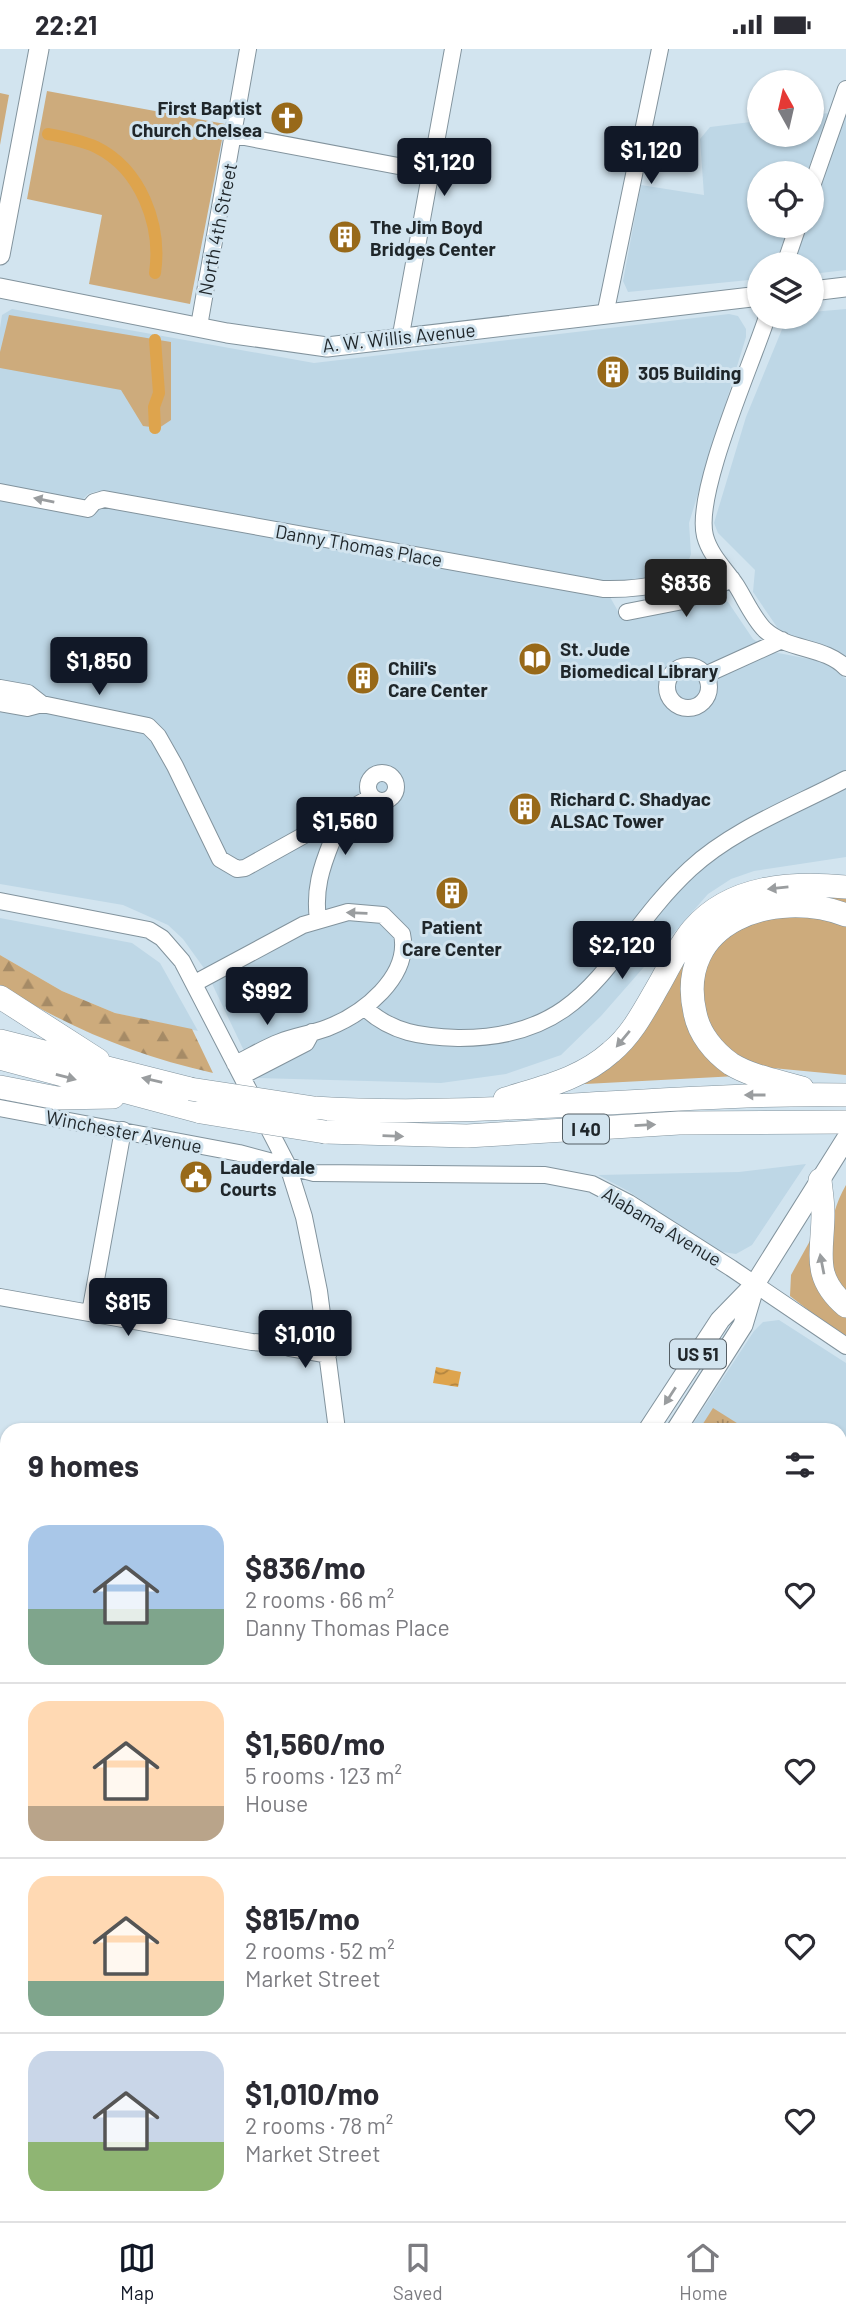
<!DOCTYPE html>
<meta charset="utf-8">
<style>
:root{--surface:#fff;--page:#f7f7f7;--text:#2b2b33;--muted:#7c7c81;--line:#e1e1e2;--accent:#111827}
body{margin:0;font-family:Barlow,sans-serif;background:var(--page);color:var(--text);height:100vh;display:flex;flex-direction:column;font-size:26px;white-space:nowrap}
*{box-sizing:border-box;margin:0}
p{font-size:23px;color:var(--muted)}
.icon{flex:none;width:38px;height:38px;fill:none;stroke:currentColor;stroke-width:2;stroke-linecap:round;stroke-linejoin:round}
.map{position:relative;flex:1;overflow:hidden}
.sheet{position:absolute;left:0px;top:1374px;width:847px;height:800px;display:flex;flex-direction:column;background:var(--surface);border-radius:21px 21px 0 0;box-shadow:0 2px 5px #0004}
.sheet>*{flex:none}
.needle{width:46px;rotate:352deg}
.fabs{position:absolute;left:747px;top:21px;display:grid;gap:14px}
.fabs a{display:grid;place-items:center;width:77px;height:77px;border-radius:50%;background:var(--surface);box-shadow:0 2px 5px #0004;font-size:35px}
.price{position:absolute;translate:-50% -60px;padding:0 16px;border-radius:7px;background:var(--accent);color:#fff;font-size:23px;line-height:46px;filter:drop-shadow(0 2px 4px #0008)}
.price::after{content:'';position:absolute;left:50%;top:42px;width:21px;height:16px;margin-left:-10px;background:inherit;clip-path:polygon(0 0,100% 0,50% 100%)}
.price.on{background:#222;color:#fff}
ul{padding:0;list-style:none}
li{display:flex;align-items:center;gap:21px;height:175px;padding:0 28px}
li+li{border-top:2px solid var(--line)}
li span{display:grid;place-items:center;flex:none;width:196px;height:140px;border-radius:21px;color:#555}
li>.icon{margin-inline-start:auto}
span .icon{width:84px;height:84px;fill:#fffc;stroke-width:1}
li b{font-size:30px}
h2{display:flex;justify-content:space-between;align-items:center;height:84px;padding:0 28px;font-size:30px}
.status{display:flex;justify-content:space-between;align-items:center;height:49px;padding:0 35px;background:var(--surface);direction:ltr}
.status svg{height:19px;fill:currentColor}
.tab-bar{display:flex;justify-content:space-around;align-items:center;height:98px;border-top:2px solid var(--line);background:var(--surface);font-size:19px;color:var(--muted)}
.tab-bar a{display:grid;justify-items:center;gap:4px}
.tab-bar .on{color:var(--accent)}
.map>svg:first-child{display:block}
.built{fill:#bed7e6}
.grass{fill:#cdab7c}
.forest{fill:url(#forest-firs)}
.park{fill:url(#park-tufts)}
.water{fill:url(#water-waves)}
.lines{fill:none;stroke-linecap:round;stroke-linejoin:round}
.canal{stroke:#dea44d;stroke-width:12}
.minor-casing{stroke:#82939d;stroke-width:18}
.major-casing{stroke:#82939d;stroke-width:21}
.highway-casing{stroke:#82939d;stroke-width:24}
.minor{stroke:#fff;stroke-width:16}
.major{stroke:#fff;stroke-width:19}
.highway{stroke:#fff;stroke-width:23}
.highway-bridge-casing{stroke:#82939d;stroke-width:24;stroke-linecap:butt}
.highway-bridge{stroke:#fff;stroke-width:23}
.oneway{fill:#9a9d9f}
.labels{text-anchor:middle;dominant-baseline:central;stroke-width:6;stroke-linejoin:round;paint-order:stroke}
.shield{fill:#d2e4ef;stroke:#555f65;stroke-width:2}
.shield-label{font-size:18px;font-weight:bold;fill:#1f262a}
.poi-label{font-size:19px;font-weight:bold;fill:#1f262a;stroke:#d2e4ef;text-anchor:start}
.street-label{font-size:19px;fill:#1f262a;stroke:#d2e4ef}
</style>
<div class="status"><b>22:21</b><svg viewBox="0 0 49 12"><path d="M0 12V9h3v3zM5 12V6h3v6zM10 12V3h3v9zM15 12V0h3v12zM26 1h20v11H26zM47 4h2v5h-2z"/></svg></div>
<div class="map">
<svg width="846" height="2172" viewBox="0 0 846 2172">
<defs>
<pattern id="forest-firs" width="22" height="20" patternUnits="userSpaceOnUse" patternTransform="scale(1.75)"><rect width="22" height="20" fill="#cdab7c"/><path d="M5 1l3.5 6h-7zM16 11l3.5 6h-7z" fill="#a68b66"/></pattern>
<pattern id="park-tufts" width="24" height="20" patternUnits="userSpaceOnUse" patternTransform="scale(1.75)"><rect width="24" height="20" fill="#cdab7c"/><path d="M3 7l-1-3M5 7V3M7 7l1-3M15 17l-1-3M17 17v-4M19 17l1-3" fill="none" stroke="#a68b66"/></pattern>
<pattern id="water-waves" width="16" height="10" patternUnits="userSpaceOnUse" patternTransform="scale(1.75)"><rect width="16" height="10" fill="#dea44d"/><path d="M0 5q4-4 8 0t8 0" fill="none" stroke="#b38540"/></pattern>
</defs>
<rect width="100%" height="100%" fill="#d2e4ef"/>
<path class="built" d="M846,58V221L812,225V215H795V211L806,177H812V159Z
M829,64L807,124H760V177H789L775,215H760L759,230L628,243L623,232L641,136L704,146L700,90L710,78L759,72L760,86H812V66Z
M12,260L314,314L729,265L738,267L746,280V288L689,474L691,505L687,516L683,521L616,535L592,533L98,442L88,445L81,452L0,437V279L2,266Z
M846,260V610L796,592L779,581L753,543L755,521L718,484L714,474L746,368L785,273L790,268H812V263Z
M0,448L80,463L111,458L558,538L610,548L619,564L638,566L709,547L719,548L728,553L753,590L773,603L825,613L846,630V808L754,822L731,830L708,845L601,967L561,1006L506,1025L441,1034L257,1029L206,922L183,890L168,876L123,856L0,835Z
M0,869L132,894L160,914L198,982L115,964L62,942L0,906Z
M806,1115L752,1196L736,1205L716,1202L628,1142L598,1126L739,1123Z
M779,1271L846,1314V1666L840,1674V1381H689L754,1282L763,1273Z
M0,1463L7,1464V1501L0,1537Z
M0,1554L7,1555V1639L0,1638Z
M846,1692V1783L840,1782V1700Z
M0,1863L7,1864V1951L0,1950Z
M0,1956L7,1957V2043L0,2042Z
M0,2064L7,2066V2153L0,2152Z
M0,2158L7,2159V2166L49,2167L79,2172H0Z
M117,2166H428L431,2172H116Z"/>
<path class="grass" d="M47,42L225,75L190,255L89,235L102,166L27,150Z
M0,44L9,46L0,96Z
M9,266L171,293V371L159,379L143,377L121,341L0,319V303Z
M838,843L846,845V862C728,813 617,946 739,1024L737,1027L566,1036C588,1025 611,1013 628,995C675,944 684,861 763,846C787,842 814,844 838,843Z
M798,865L846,875V1026L761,1018L739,1010L709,981L700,927L720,890L752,870Z
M846,1136V1247C821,1215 827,1169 846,1136Z
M816,1181L846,1265V1290L790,1247L791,1226Z
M363,2167H420L423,2172H362Z"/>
<path class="forest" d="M0,906L62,942L115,964L192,980L213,1024C134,1006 69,979 0,936Z"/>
<path class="park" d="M713,1359L748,1381H699Z"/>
<path class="water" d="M436,1318L461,1323L458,1338L433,1334Z"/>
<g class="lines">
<path class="canal" d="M48,85C64,88 81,91 96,98C141,120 162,176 155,224
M155,291L159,344L154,358L155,379"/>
<defs>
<path id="minor" d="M234,86L430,123
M812,137L846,40
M785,215L798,177
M605,266L660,0
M767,268C752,315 694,444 705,487C710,506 725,520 736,536C745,550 753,569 765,581C788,602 825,597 846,619
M199,277L248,0
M400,291L453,0
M0,443L88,460L94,453L104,450L603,540C643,541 683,533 718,513
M627,563L683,552L732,530
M667 638a21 21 0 1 1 42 0a21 21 0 1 1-42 0Z
M705,626L782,591
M0,639L28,644L42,655
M0,654L27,659L42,655L148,677L158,687L175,717L220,810L237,820L245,819L326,774
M368 738a14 14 0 1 1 28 0a14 14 0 1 1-28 0Z
M0,852L149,881L162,889L182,912L288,1117L304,1168L319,1242L337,1381
M318,871C314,841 321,819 332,792L326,774L371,748
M195,934L303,876L348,863L383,866L402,885C411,928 363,965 327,979C311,985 295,987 280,993C264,999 250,1008 235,1015
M365,959C392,984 422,988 458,989C594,990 607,897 690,820C733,780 795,757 846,730
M242,1027L306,994L312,983
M0,1059L239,1104L314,1124L545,1126L592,1135L629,1154L731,1219L846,1297
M0,1248L252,1293L285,1295L289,1299L328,1306
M90,1264L123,1081
M0,1451L7,1452
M840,1687L846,1679
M840,1833L846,1821
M0,1852L7,1853
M840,2003L846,2004
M0,2053L7,2054
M648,2166L679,2172
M833,2166V2172
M107,2172V2166"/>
<path id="major" d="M0,206L39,0
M0,239L227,284L327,298L760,247
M812,242L846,238
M648,1381L720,1271L755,1235L846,1090
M676,1381L743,1276L754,1239
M0,1650L7,1651
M840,1799L846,1800
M464,2166L466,2172"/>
<path id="highway" d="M0,948L98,1011
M0,992L190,1040
M0,1009L201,1063
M0,1038L57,1049L113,1048
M802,1039C779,1032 752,1028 731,1015C714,1003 699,985 695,964C674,872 775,839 846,866
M505,1050C543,1038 581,1030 611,1003C633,985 646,958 660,934C670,916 680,895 693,880C731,836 792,833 846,838
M314,1059C492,1070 669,1043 846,1046
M325,1083L467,1087L679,1074L846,1073
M820,1131C821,1142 823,1153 823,1164C823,1204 811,1227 846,1257"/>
</defs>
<use href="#minor" class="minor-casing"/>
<use href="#major" class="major-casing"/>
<use href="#highway" class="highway-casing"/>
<use href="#minor" class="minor"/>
<use href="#major" class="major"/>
<use href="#highway" class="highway"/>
<defs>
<path id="highway-bridge" d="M190,1040L314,1059
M201,1063L325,1083"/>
</defs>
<use href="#highway-bridge" class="highway-bridge-casing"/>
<use href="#highway-bridge" class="highway-bridge"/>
</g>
<defs><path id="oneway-solid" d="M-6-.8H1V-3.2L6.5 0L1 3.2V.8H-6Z" transform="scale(1.75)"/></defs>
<g class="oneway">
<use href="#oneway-solid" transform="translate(44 451) rotate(-169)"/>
<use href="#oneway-solid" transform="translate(778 839) rotate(174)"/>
<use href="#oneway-solid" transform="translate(357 864) rotate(-178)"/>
<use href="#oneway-solid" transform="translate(623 990) rotate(130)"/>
<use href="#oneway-solid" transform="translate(66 1028) rotate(15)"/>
<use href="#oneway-solid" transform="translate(152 1031) rotate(-167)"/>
<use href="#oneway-solid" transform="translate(755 1046) rotate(180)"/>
<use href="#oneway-solid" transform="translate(645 1076) rotate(-3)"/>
<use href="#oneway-solid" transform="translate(393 1087) rotate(2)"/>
<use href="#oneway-solid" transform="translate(822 1215) rotate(-101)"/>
<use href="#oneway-solid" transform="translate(670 1347) rotate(123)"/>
</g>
<defs>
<symbol id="church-disc" viewBox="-11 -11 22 22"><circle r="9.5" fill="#986919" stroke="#d2e4ef"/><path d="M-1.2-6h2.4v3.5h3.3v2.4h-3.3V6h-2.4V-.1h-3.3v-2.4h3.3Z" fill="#fff"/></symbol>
<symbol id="building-disc" viewBox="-11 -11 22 22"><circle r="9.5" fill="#986919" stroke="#d2e4ef"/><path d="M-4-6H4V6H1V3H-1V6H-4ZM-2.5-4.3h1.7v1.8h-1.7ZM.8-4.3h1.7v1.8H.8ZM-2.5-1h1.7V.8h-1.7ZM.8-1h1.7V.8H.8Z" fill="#fff"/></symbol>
<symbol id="library-disc" viewBox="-11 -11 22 22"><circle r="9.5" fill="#986919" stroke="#d2e4ef"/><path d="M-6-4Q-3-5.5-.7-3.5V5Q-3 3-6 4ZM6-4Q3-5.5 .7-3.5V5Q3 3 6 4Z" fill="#fff"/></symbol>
<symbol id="civic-disc" viewBox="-11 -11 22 22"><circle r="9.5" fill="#986919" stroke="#d2e4ef"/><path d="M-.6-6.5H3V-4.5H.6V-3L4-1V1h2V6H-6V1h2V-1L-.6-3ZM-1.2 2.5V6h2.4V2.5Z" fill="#fff"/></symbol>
</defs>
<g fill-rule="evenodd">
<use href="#church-disc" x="268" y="50" width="38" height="38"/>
<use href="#building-disc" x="326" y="169" width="38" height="38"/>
<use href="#building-disc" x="594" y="304" width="38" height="38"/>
<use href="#library-disc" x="516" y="591" width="38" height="38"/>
<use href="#building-disc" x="344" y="610" width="38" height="38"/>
<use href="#building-disc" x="506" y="741" width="38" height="38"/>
<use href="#building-disc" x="433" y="825" width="38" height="38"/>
<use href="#civic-disc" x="177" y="1109" width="38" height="38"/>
</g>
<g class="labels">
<g class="shield">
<rect x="563" y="1065.5" width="46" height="29" rx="5"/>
<rect x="670" y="1290.5" width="56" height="29" rx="5"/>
</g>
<g class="shield-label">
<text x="586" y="1080">I 40</text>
<text x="698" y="1305">US 51</text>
</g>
<g class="poi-label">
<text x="262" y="58" text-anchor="end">First Baptist<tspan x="262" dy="22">Church Chelsea</tspan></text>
<text x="370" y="177">The Jim Boyd<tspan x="370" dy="22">Bridges Center</tspan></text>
<text x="638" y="323">305 Building</text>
<text x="560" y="599">St. Jude<tspan x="560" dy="22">Biomedical Library</tspan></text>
<text x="388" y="618">Chili's<tspan x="388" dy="22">Care Center</tspan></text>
<text x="550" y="749">Richard C. Shadyac<tspan x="550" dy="22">ALSAC Tower</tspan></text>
<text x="452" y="877" text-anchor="middle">Patient<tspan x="452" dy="22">Care Center</tspan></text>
<text x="220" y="1117">Lauderdale<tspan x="220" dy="22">Courts</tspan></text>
</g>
<g class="street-label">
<text transform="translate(217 180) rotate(-79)">North 4th Street</text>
<text transform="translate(399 288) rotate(-6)">A. W. Willis Avenue</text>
<text transform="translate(359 496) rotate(10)">Danny Thomas Place</text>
<text transform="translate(124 1082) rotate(11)">Winchester Avenue</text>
<text transform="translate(662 1177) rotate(31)">Alabama Avenue</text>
</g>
</g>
</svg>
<div class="fabs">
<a><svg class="needle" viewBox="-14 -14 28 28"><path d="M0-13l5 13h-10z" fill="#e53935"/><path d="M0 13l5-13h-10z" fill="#7c7c81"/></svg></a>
<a><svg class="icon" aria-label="locate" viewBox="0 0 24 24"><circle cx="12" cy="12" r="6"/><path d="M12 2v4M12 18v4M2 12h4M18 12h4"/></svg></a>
<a><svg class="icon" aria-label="layers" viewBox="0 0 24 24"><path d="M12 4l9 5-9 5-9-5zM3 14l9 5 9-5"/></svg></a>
</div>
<b class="price" style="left:651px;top:137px">$1,120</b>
<b class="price" style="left:444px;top:149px">$1,120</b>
<b class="price on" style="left:686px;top:570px">$836</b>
<b class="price" style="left:99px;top:648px">$1,850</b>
<b class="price" style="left:345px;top:808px">$1,560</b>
<b class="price" style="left:622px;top:932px">$2,120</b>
<b class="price" style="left:267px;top:978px">$992</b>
<b class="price" style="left:128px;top:1289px">$815</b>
<b class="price" style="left:305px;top:1321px">$1,010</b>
<section class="sheet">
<h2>9 homes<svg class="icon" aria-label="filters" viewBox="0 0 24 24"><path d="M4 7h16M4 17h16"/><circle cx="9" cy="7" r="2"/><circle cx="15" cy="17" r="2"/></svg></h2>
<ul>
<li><span style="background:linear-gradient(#a9c7e8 60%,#7fa58c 0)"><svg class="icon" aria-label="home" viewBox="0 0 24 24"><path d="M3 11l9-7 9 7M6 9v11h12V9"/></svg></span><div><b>$836/mo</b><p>2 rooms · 66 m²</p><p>Danny Thomas Place</p></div><svg class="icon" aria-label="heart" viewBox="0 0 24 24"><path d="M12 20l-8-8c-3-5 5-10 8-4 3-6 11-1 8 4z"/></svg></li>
<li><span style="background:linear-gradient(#ffd9b3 75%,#b9a48a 0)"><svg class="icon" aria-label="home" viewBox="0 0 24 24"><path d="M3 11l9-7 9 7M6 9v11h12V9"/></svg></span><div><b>$1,560/mo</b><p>5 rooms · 123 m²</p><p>House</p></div><svg class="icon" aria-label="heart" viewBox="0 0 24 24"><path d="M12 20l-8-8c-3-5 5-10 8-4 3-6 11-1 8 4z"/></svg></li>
<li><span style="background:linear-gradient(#ffd9b3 75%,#7fa58c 0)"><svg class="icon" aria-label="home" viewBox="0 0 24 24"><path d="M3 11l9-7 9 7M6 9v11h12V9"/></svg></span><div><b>$815/mo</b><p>2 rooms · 52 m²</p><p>Market Street</p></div><svg class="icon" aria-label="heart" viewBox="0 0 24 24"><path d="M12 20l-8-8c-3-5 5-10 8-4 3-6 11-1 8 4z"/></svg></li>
<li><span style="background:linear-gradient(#c9d6e8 65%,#8fb573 0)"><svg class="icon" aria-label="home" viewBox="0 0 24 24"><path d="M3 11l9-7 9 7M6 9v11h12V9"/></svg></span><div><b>$1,010/mo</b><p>2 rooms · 78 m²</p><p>Market Street</p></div><svg class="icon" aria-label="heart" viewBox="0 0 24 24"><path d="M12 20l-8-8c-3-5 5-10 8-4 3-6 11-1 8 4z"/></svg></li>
</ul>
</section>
</div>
<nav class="tab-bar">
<a class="on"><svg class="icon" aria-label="map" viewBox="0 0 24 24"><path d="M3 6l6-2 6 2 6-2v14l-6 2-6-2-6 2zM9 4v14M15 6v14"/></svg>Map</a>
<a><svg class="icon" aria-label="saved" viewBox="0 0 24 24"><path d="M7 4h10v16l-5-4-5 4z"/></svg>Saved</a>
<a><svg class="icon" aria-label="home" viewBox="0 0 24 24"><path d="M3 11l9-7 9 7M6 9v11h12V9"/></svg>Home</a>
</nav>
